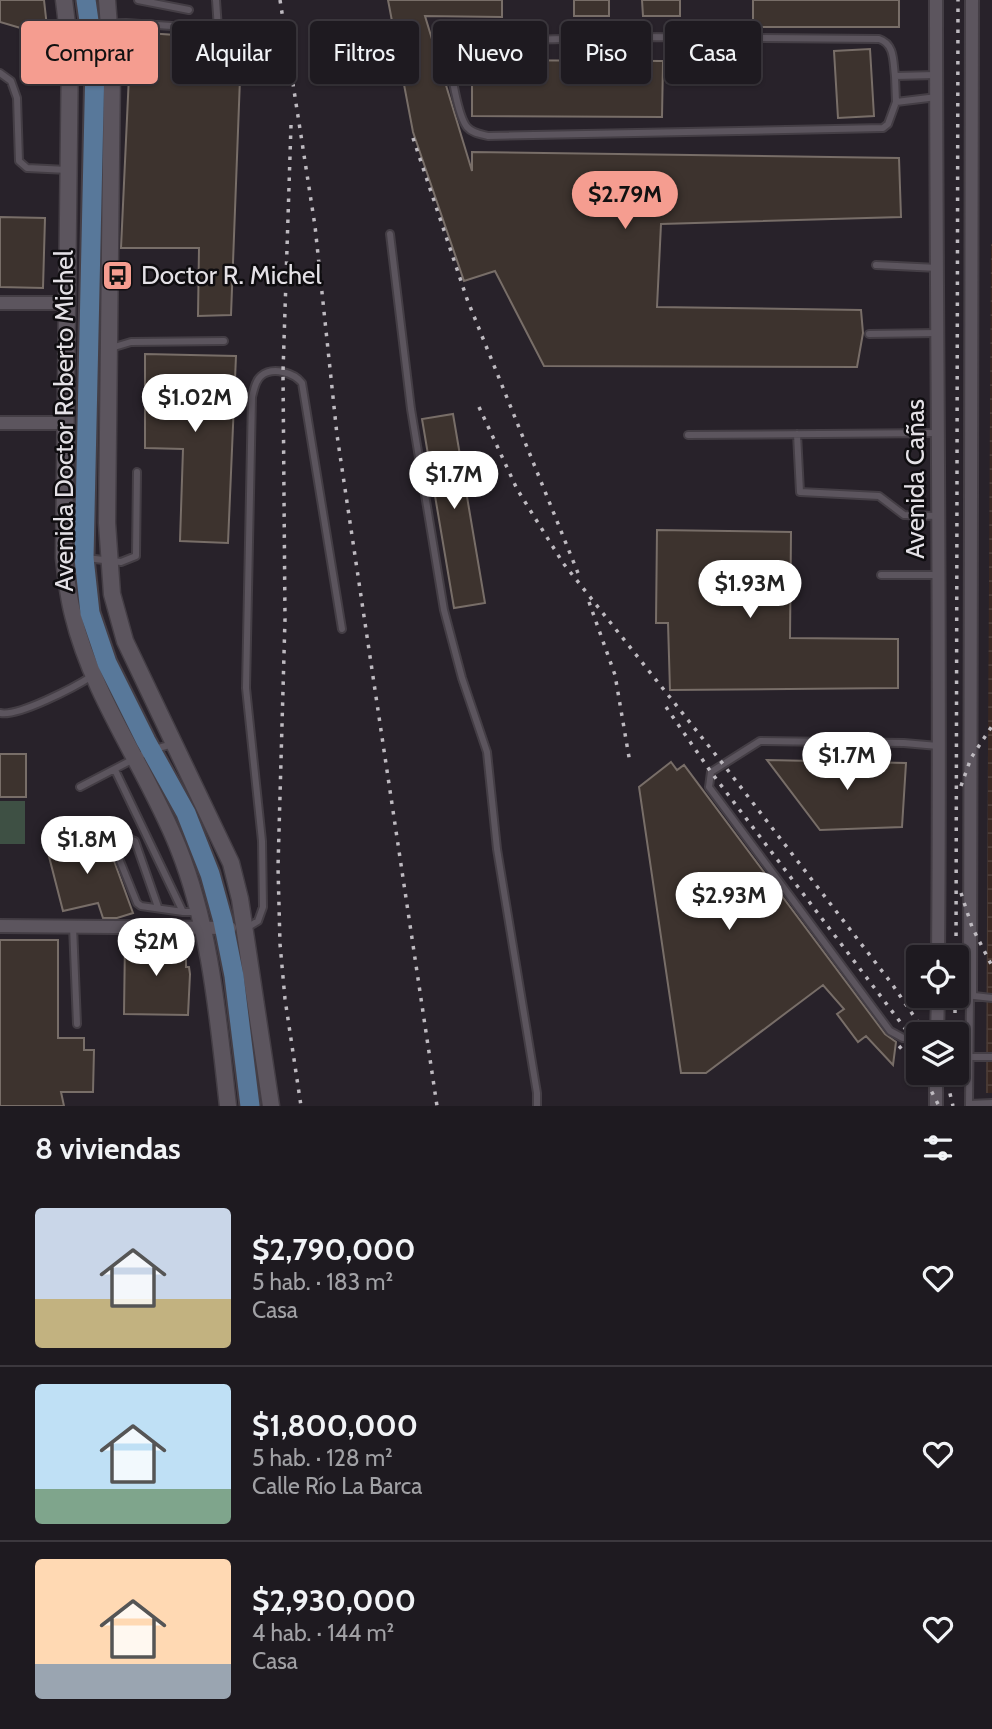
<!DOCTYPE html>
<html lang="es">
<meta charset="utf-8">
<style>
:root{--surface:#1e1a20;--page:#262329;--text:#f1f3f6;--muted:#a1a1a5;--line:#3c383e;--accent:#f59d90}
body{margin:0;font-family:Cabin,sans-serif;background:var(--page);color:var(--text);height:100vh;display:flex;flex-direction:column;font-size:26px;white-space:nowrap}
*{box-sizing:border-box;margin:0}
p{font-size:23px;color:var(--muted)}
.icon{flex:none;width:38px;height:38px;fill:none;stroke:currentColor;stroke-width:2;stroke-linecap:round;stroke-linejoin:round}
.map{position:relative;height:1106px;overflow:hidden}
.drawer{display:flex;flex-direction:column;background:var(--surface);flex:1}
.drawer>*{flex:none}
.banner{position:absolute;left:21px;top:21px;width:950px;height:63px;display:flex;gap:14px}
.buttons{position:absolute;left:906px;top:945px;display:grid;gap:14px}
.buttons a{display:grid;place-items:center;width:63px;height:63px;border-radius:7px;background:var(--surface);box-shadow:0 2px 5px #0004,0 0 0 2px var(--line);font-size:35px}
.price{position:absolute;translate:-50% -60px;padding:0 16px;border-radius:24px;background:#fff;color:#222;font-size:23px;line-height:46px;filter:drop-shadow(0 2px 4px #0008)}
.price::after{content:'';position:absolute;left:50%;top:42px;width:21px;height:16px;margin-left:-10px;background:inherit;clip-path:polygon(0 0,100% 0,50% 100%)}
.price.on{background:var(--accent);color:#111}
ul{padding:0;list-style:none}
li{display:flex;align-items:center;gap:21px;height:175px;padding:0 35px}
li+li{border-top:2px solid var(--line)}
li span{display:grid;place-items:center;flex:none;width:196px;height:140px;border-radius:7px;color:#555}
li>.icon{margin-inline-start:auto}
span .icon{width:84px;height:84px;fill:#fffc;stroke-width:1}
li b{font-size:30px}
h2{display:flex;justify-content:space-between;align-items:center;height:84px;padding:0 35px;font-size:30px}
.chip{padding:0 24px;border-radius:7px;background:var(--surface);box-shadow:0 2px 5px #0004,0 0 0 2px var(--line);font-size:24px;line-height:63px}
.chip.on{background:var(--accent);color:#111}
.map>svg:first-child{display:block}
.industrial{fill:url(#industrial-grid)}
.park{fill:#3e5044}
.building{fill:#3d332e;stroke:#786e68;stroke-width:2}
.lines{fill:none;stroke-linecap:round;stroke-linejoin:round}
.service-casing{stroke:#443e45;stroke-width:10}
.minor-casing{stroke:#443e45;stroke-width:16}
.secondary-casing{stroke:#443e45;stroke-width:19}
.primary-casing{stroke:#443e45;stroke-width:23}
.service{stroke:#5c555e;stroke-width:6}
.minor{stroke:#5c555e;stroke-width:12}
.secondary{stroke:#5c555e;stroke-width:16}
.primary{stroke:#58789a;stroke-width:19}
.rail{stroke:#bebac0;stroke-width:3.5;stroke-dasharray:3.5 7;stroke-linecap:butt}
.labels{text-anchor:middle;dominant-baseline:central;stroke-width:5;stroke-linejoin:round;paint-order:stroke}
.poi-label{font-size:26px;fill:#e4e1e6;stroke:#0f0d10;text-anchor:start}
.street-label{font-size:26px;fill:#e4e1e6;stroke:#0f0d10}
</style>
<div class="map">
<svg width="992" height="1106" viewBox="0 0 992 1106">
<defs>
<pattern id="industrial-grid" width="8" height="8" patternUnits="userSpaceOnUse" patternTransform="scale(1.75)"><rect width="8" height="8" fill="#392721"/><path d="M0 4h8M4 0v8" fill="none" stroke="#4c3c36"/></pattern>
</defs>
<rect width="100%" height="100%" fill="#28222a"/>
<path class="industrial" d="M991,244H992V1093H986Z"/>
<path class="park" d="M0,801H25V844H0Z"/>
<path class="building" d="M0,0H44L48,36L0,22Z
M388,0H502V17L425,16L472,171V152L899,158L901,217L661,224L657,307L861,310L863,333L857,367L544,366L495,271L464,281L413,132Z
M574,0H609V16H574Z
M642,0H680V16H643Z
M753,0H899V27H753Z
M131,32L206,37L204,52H241L231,315L198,316L199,248H121Z
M870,49L874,116L838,118L834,51Z
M472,60L663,61L662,117L472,116Z
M0,217L45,218L43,288L0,287Z
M145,354L236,356L228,543L180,541L183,449L145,448Z
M453,414L485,603L454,608L422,419Z
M657,530L791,532L790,638L898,639V688L670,690L668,623H656Z
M0,754H26V797H0Z
M767,760L906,763L902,827L820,830Z
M671,762L677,770L684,765L885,1034L896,1042L893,1065L866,1036L858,1042L837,1014L844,1009L823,985L706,1073H681L639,787Z
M73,830L79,852L110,842L113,858L133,913L117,918H103L98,903L63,911L44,837Z
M0,940H58V1038H84V1050H94L93,1092H61L64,1106H0Z
M125,940H186V967H189L190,974L188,1015L124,1014Z"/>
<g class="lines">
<defs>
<path id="service" d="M138,0L189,10
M91,24L126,23L218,29L216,0
M0,73L11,81L17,98L19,161L27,168L68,170
M936,75L895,76C893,62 895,44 879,39L638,37L458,42C453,45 450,49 450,55C450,70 458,116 467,127C472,133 480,134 488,136L883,128L888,124L896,102L937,97
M895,76L896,102
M390,234L411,409L444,610L462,678L487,752L497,849L537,1093V1106
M876,265L938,268
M869,334L938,333
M111,348L131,342L224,341
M797,434L800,492L879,496L904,515L937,516
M688,435L937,433
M86,558L121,562L136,556L137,472
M881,575H937
M0,713C18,717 75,687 92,676
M115,770L183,912H197
M80,787L151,750L173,744
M158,907L135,841L126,838L119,845L118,856L137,903L141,906L183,912
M73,926L77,1024
M245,929L258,921L263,907L262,841L246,688L252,397C254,390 255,381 261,376C273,366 294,373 302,383L342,629
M957,994L992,998
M919,1037L903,1038L890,1031L709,787L711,772L760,741L904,743L938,746
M970,1057H992
M969,1104L992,1103
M969,1106L970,994"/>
<path id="minor" d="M936,0C936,319 941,638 938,957
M0,303H67
M0,423H66
M0,926L230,928
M970,994L972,0
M937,1034L938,996
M936,1106V1073"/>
<path id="secondary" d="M64,0L70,49L64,558C66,577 68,596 73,615C93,698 147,769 178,847C211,929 218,1019 228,1106
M107,0L112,67L107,523L112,594L125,641L231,863L240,899L271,1106"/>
<path id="primary" d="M86,0L95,63L84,558L90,613L107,663L146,741L186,813L210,874L223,921L234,976L250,1106"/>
</defs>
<use href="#service" class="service-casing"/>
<use href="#minor" class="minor-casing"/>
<use href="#secondary" class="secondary-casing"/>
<use href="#primary" class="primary-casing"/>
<use href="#service" class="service"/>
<use href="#minor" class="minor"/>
<use href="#secondary" class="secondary"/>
<use href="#primary" class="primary"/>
<path class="rail" d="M280,0L315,226L337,435L437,1106
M291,125L283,372L285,619L278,867L280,944L285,999L301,1106
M413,138L467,299L578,573
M479,407L517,489L563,563L723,764L892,984L926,1034
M589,602L615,675L630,763
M666,707L711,772L907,1031L919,1054
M961,786L971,758L992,726
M961,893L972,927L992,966
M956,957L958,0
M955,1034V996
M899,1046L919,1068
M922,1073L939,1106
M945,1073L953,1106"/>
</g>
<defs>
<symbol id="bus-square" viewBox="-11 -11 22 22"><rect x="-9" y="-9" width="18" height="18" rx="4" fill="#f59d90" stroke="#0f0d10"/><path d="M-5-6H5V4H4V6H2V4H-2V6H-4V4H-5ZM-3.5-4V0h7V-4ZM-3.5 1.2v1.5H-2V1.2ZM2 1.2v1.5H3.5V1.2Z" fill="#111"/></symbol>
</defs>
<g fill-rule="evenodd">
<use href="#bus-square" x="100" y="258" width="35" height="35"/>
</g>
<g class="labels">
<g class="poi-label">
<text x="141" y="275">Doctor R. Michel</text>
</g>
<g class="street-label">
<text transform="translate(64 421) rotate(-90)">Avenida Doctor Roberto Michel</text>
<text transform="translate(915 479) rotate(-90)">Avenida Cañas</text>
</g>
</g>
</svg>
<div class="buttons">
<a><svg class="icon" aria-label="locate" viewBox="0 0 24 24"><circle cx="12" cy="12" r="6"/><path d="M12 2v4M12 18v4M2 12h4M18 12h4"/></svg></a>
<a><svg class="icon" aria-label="layers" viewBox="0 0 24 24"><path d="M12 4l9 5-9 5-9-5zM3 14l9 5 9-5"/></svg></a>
</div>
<b class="price on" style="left:625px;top:231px">$2.79M</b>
<b class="price" style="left:195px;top:434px">$1.02M</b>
<b class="price" style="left:454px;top:511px">$1.7M</b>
<b class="price" style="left:750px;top:620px">$1.93M</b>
<b class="price" style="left:847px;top:792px">$1.7M</b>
<b class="price" style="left:87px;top:876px">$1.8M</b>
<b class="price" style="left:729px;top:932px">$2.93M</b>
<b class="price" style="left:156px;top:978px">$2M</b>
<div class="banner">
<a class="chip on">Comprar</a>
<a class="chip">Alquilar</a>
<a class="chip">Filtros</a>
<a class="chip">Nuevo</a>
<a class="chip">Piso</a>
<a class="chip">Casa</a>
</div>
</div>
<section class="drawer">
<h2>8 viviendas<svg class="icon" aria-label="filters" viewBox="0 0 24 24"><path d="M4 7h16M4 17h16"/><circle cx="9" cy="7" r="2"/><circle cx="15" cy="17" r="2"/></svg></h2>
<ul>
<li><span style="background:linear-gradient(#c9d6e8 65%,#c2b280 0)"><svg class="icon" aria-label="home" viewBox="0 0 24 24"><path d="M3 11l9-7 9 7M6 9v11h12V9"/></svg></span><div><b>$2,790,000</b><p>5 hab. · 183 m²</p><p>Casa</p></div><svg class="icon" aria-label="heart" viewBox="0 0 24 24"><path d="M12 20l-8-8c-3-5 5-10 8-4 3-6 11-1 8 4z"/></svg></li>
<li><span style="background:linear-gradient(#bfe0f5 75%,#7fa58c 0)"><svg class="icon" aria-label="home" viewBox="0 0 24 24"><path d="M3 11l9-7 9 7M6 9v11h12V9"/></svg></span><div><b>$1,800,000</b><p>5 hab. · 128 m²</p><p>Calle Río La Barca</p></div><svg class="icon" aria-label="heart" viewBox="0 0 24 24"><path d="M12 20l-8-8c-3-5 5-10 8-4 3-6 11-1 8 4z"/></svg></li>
<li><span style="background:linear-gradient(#ffd9b3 75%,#9aa5b1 0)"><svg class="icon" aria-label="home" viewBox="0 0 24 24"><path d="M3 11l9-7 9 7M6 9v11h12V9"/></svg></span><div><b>$2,930,000</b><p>4 hab. · 144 m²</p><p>Casa</p></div><svg class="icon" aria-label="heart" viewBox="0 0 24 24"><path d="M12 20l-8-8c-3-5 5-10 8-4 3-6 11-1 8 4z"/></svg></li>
</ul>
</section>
